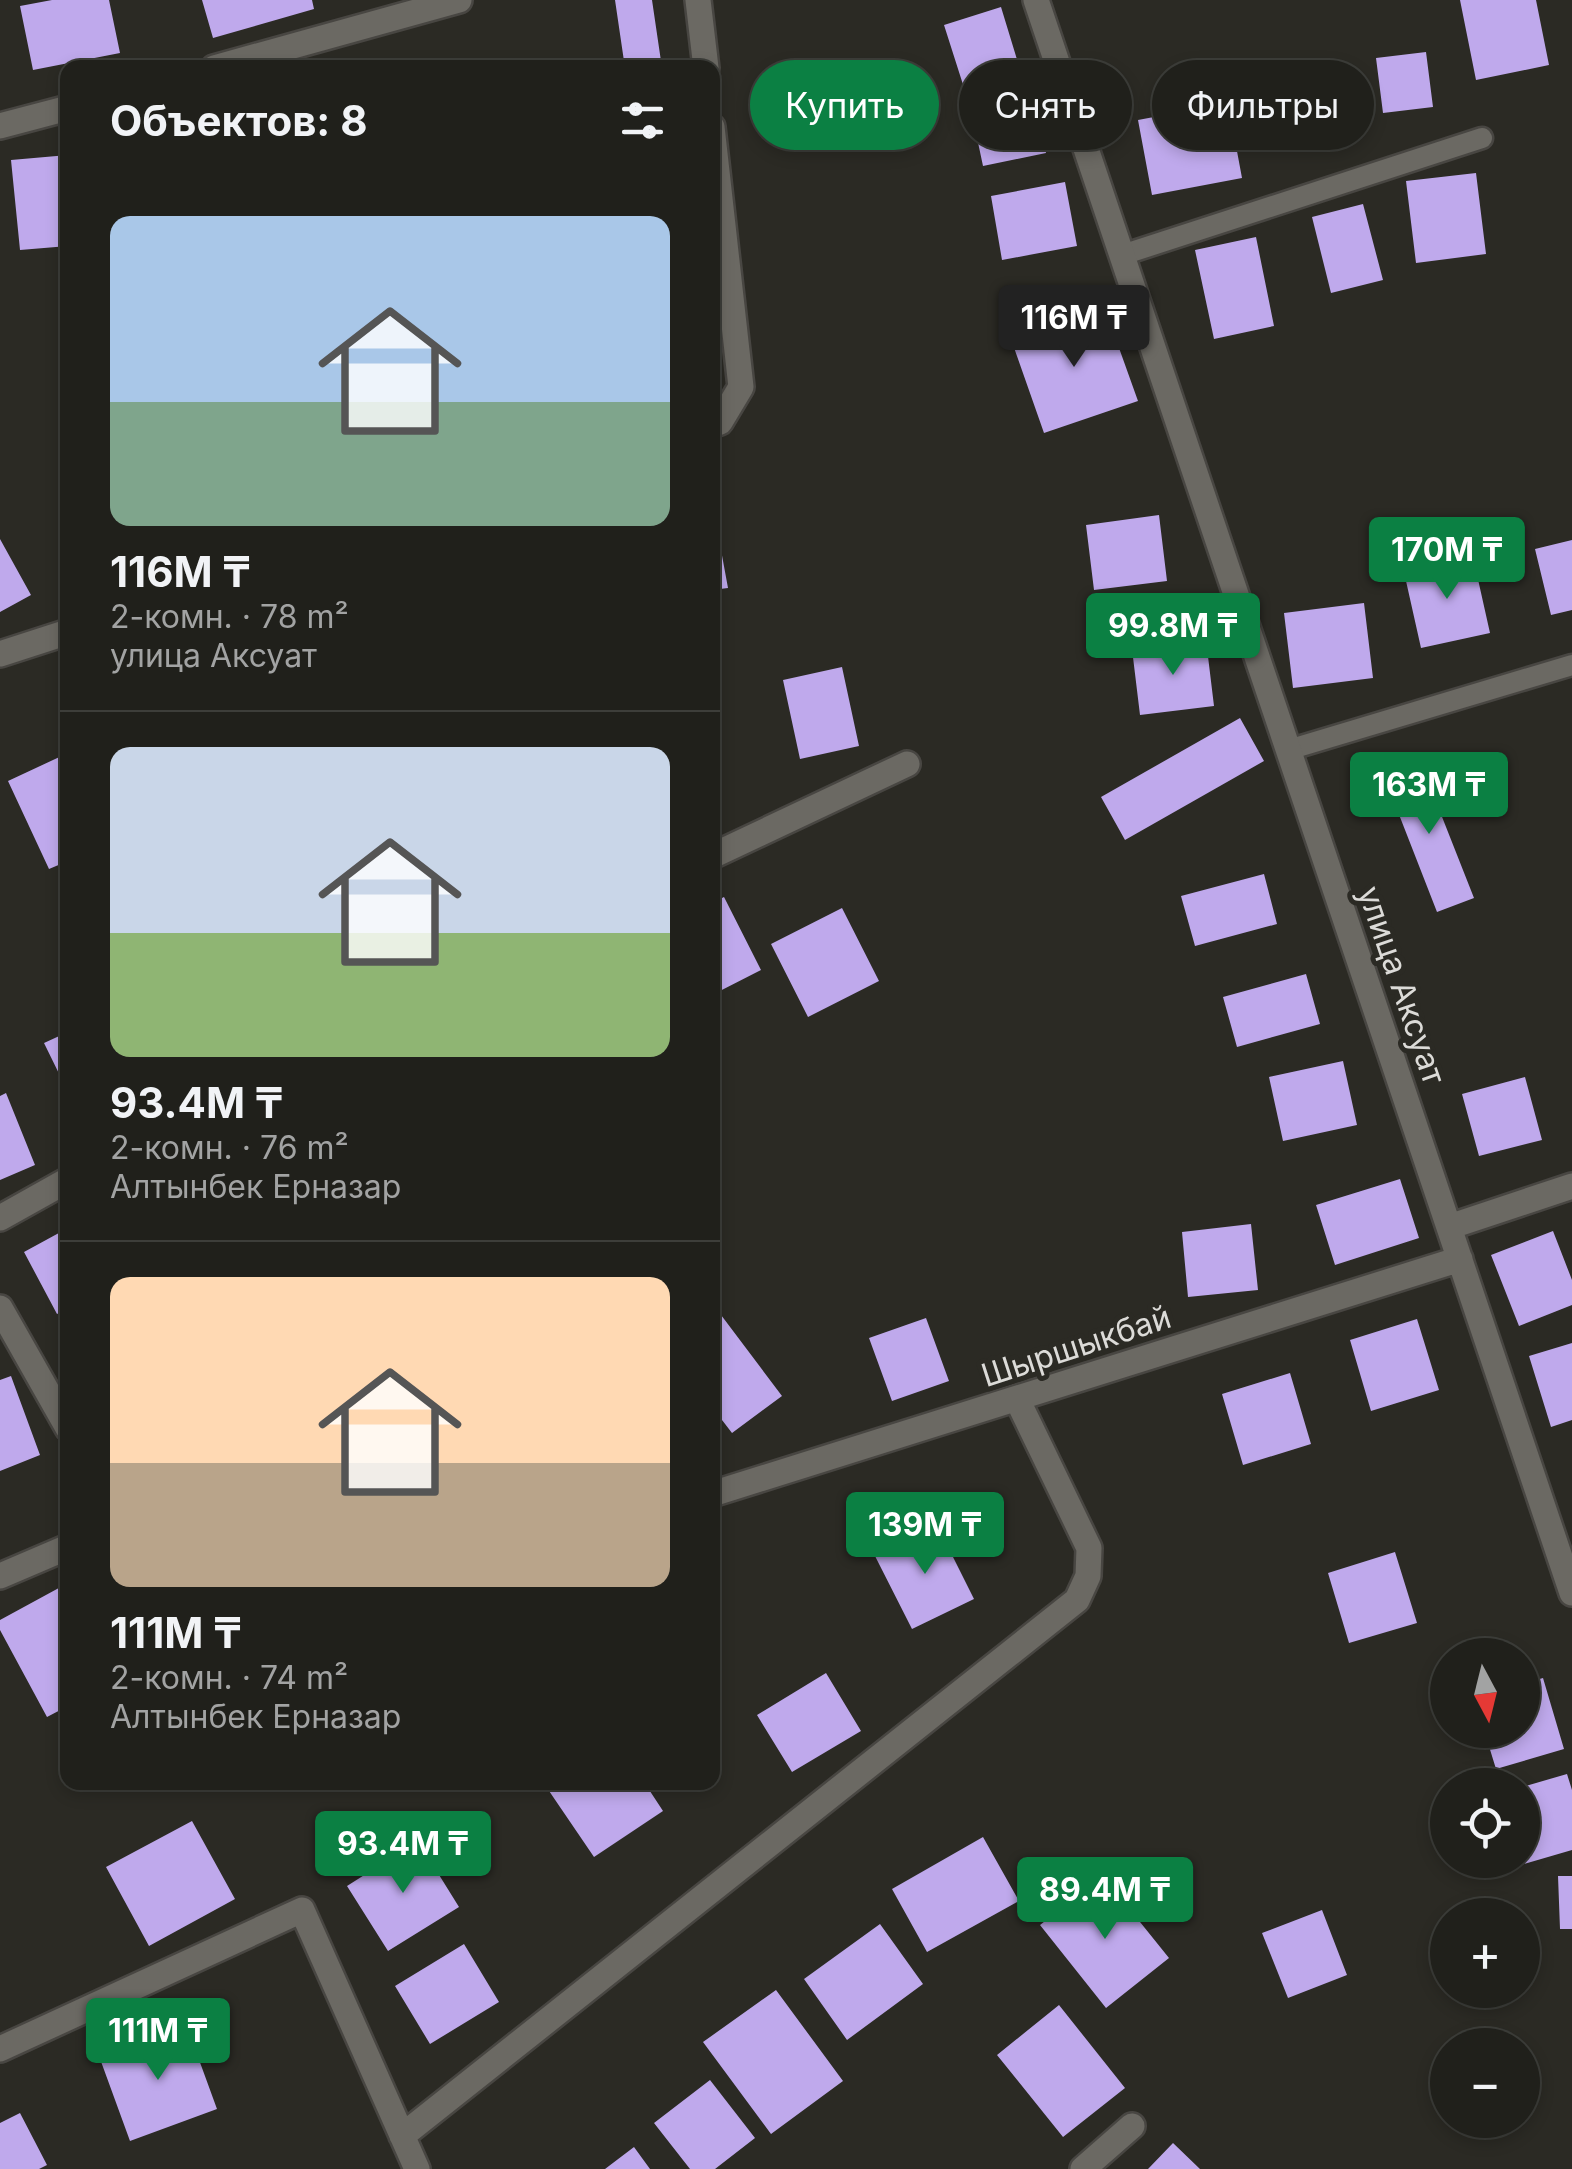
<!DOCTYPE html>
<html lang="ru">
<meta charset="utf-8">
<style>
:root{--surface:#20201b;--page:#2d2d28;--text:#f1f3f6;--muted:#a2a3a3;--line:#3d3e3a;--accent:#0b8043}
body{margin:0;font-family:Inter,sans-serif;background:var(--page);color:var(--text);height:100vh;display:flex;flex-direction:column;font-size:38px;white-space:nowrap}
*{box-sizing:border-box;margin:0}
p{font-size:32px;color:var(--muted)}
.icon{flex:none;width:55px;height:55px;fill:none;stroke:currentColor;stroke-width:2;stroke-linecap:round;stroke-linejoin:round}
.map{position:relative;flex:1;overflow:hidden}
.sheet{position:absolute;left:60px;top:60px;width:660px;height:1730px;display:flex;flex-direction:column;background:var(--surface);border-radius:20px;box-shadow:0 5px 15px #0003,0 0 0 2px var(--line)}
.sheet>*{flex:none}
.hud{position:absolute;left:750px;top:60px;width:670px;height:90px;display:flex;gap:20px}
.needle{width:65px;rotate:173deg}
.buttons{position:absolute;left:1430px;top:1638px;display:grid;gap:20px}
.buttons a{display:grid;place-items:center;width:110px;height:110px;border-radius:50%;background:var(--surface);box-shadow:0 5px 15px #0003,0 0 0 2px var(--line);font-size:50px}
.price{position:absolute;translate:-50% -85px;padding:0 22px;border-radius:10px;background:var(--accent);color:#fff;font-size:32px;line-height:65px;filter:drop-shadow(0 2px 5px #0008)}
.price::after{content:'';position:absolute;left:50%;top:60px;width:30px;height:22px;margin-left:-15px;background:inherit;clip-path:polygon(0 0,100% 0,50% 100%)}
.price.active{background:#222;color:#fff}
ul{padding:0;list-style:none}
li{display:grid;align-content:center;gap:20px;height:530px;padding:0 50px}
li+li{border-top:2px solid var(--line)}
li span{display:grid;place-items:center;height:310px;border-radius:20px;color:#555}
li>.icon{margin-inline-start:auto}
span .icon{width:180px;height:180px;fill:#fffc;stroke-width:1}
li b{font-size:42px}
h2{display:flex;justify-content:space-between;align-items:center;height:120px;padding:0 50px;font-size:42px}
.chip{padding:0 35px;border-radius:45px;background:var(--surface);box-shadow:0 5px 15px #0003,0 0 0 2px var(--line);font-size:35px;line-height:90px}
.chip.active{background:var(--accent);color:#fff}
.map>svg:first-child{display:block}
.building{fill:#bfa9ec}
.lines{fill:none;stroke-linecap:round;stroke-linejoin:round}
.lane-casing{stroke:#484642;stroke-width:25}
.street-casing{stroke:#484642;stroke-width:30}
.lane{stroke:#6b6963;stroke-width:20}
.street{stroke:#6b6963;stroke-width:25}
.labels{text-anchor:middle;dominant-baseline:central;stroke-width:10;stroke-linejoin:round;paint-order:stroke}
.street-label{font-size:32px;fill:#dcdbd8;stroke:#2b2a24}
</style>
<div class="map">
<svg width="1572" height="2169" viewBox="0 0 1572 2169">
<rect width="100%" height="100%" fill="#2b2a24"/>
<path class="building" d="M52,0H109L120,53L33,70L20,6Z
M202,0H312L314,9L213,38Z
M615,0H652L662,68H625Z
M1460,0H1536L1549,65L1476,80Z
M1001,7L1022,76L966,94L944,25Z
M1426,52L1433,107L1383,113L1376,58Z
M1349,70L1360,133L1248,151L1238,88Z
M1032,86L1046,153L983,166L969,100Z
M1228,103L1242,178L1152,195L1138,120Z
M68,155V246L20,250L11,160Z
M1476,173L1486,254L1416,263L1406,181Z
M1065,182L1077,246L1002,260L991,196Z
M1363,204L1383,280L1331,293L1312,217Z
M1256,237L1274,326L1214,339L1195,250Z
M1104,306L1138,401L1044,433L1011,339Z
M712,512H714L728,588L712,590Z
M1159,515L1167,581L1094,590L1086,525Z
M0,539L31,595L0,612Z
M1572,540V610L1551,615L1535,549Z
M1473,557L1490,633L1421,648L1404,572Z
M1364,603L1373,678L1293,688L1284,613Z
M1206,640L1214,706L1140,715L1132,649Z
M842,667L859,746L800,759L783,680Z
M1240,718L1264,761L1125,840L1101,797Z
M68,753V861L49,869L8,781Z
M1420,761L1474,898L1437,912L1384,776Z
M1264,874L1277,924L1195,946L1181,896Z
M724,897L761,970L712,995V903Z
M842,908L879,981L808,1017L771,944Z
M1306,974L1320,1024L1237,1047L1223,997Z
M68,1032V1092L44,1043Z
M1343,1061L1357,1125L1283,1141L1269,1077Z
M1525,1077L1542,1140L1479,1156L1462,1094Z
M6,1093L35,1165L0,1180V1096Z
M1400,1179L1419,1238L1335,1265L1316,1205Z
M1251,1224L1258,1290L1188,1297L1182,1232Z
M68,1228V1309L57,1314L24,1252Z
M1553,1231L1572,1280V1305L1519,1326L1491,1255Z
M712,1303L782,1396L732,1433L712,1407Z
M926,1318L949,1381L892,1401L869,1338Z
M1417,1319L1439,1390L1371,1411L1350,1340Z
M1572,1343V1420L1551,1427L1529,1356Z
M1290,1373L1311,1444L1243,1465L1222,1394Z
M11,1376L40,1455L0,1471V1380Z
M937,1525L974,1599L912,1629L875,1556Z
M1395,1552L1417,1623L1349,1643L1328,1573Z
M68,1583V1706L47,1717L0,1630V1620Z
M826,1673L861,1731L792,1772L757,1715Z
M1543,1678L1564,1749L1496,1769L1484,1730H1522V1684Z
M1567,1774L1572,1790V1850L1521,1865L1522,1787Z
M549,1782H644L663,1811L594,1857L545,1785Z
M192,1821L235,1899L149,1946L106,1867Z
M983,1837L1019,1901L927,1952L892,1889Z
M418,1841L459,1907L388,1951L347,1886Z
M1103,1876L1169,1958L1106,2008L1040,1925Z
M1558,1876H1572V1929H1560Z
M1322,1910L1347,1975L1288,1998L1262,1933Z
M880,1924L923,1984L847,2040L804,1979Z
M464,1944L499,2002L430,2044L395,1986Z
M776,1990L843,2081L771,2134L703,2042Z
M1059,2005L1125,2088L1063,2137L997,2055Z
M186,2024L217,2109L130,2141L99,2056Z
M710,2080L755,2138L715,2169H690L654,2123Z
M20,2113L47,2165L39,2169H0V2123Z
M1173,2143L1200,2169H1148Z
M634,2147L650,2169H605Z"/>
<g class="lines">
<defs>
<path id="lane" d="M1122,255L1482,138
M1288,750L1572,665"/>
<path id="street" d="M698,0L706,68
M1036,0L1572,1593
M214,68L459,0
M0,126L68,108
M712,127L741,387L720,422L712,425
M0,654L68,632
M712,856L907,764
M0,1218L68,1180
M1449,1227L1572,1186
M0,1308L68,1428
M712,1494L1460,1259
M0,1576L68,1547
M0,2049L302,1910L417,2169
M402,2136L1077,1600L1088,1576L1089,1548L1017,1399
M1083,2169L1132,2126"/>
</defs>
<use href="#lane" class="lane-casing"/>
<use href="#street" class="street-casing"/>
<use href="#lane" class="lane"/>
<use href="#street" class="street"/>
</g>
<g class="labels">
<g class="street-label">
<text transform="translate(1402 985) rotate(71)">улица Аксуат</text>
<text transform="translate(1076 1346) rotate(-18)">Шыршыкбай</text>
</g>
</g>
</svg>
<div class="buttons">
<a><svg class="needle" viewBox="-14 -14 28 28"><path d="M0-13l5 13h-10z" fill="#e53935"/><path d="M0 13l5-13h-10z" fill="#a2a3a3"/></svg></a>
<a><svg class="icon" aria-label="locate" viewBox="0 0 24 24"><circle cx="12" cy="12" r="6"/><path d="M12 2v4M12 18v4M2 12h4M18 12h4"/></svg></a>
<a>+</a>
<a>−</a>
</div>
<b class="price active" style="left:1074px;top:370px">116M ₸</b>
<b class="price" style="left:1447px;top:602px">170M ₸</b>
<b class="price" style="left:1173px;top:678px">99.8M ₸</b>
<b class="price" style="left:1429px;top:837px">163M ₸</b>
<b class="price" style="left:925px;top:1577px">139M ₸</b>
<b class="price" style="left:403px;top:1896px">93.4M ₸</b>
<b class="price" style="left:1105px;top:1942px">89.4M ₸</b>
<b class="price" style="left:158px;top:2083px">111M ₸</b>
<div class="hud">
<a class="chip active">Купить</a>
<a class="chip">Снять</a>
<a class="chip">Фильтры</a>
</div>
<section class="sheet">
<h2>Объектов: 8<svg class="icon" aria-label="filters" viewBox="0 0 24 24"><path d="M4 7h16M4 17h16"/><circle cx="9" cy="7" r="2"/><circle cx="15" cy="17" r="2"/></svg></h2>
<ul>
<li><span style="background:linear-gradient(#a9c7e8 60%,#7fa58c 0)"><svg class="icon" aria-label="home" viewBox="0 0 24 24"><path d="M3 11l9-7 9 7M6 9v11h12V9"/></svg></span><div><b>116M ₸</b><p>2-комн. · 78 m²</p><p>улица Аксуат</p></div></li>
<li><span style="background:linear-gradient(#c9d6e8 60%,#8fb573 0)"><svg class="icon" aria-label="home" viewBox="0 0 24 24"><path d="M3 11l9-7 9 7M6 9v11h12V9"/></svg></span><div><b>93.4M ₸</b><p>2-комн. · 76 m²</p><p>Алтынбек Ерназар</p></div></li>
<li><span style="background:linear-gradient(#ffd9b3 60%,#b9a48a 0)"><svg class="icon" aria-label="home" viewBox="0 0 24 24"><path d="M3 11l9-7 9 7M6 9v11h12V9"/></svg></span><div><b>111M ₸</b><p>2-комн. · 74 m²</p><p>Алтынбек Ерназар</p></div></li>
</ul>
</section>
</div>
